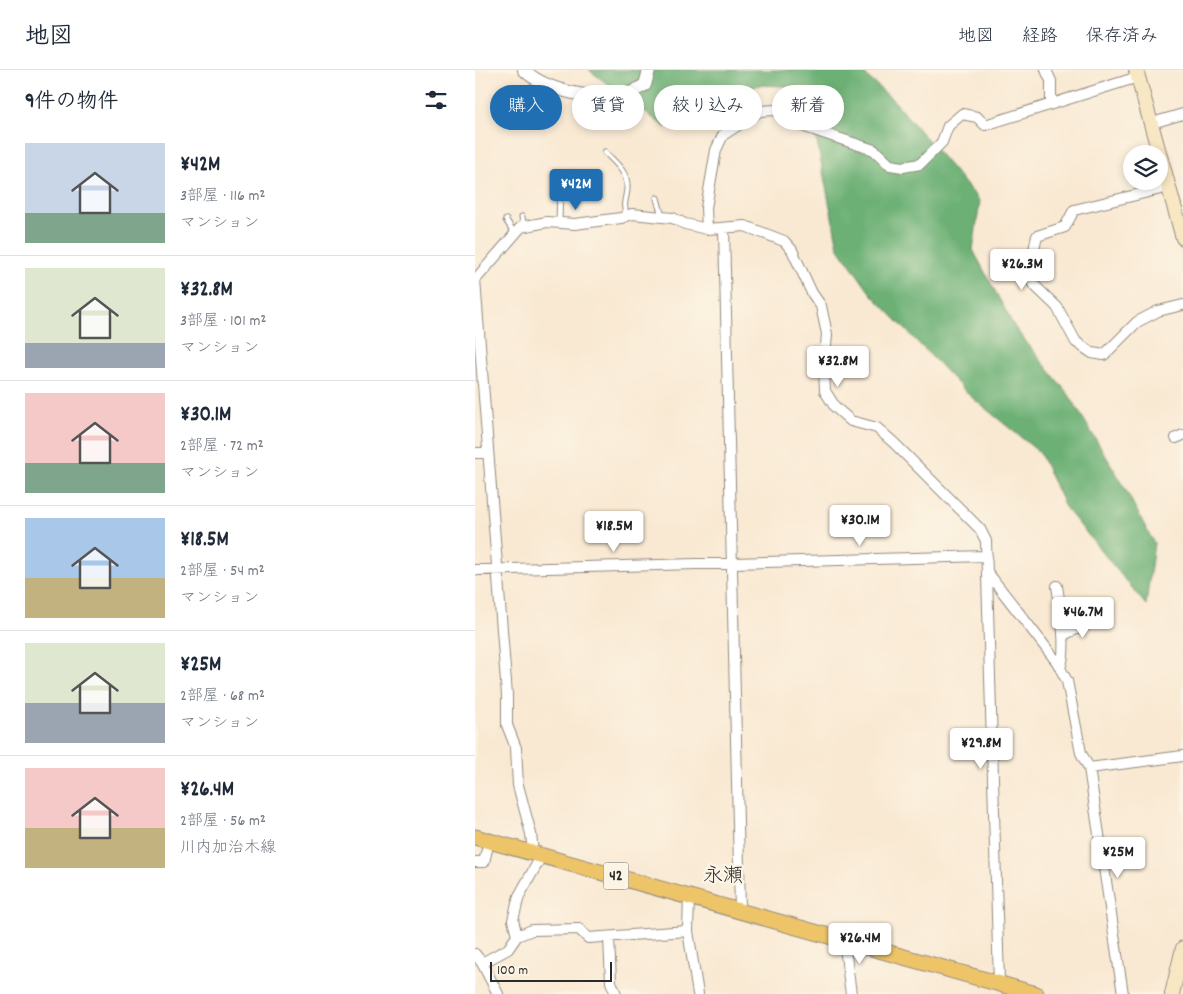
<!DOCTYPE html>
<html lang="ja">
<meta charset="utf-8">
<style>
:root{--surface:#fff;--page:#f2f2f3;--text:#1f2937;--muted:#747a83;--line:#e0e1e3;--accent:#1f6fb2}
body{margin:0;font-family:Dekko,"Klee One",sans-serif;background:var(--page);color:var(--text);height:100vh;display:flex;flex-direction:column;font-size:19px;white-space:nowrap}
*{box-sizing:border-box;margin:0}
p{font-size:16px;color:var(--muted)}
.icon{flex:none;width:28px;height:28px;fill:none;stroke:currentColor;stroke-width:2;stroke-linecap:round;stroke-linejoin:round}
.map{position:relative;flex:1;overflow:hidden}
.details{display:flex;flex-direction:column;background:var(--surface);width:475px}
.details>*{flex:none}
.top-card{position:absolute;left:15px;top:15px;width:475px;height:45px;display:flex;gap:10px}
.controls{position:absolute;left:648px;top:75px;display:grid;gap:10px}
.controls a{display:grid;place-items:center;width:45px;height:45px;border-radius:50%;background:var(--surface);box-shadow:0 2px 8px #0003;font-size:25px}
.scale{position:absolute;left:15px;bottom:12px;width:122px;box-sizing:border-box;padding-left:5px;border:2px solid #2b2b2b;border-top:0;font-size:14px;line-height:18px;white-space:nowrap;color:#2b2b2b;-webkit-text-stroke:4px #fcf5e5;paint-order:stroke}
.price{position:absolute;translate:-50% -42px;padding:0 11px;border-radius:5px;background:#fff;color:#222;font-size:16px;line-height:32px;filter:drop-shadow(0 1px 2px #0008)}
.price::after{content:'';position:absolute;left:50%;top:30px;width:15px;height:11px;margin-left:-8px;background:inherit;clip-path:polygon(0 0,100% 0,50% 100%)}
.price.on{background:var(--accent);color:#fff}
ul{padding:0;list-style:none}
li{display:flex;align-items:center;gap:15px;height:125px;padding:0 25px}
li+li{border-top:1px solid var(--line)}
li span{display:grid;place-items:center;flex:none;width:140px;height:100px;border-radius:0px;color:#555}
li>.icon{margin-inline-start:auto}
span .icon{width:60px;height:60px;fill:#fffc;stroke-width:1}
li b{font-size:21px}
h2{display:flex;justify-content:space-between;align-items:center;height:60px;padding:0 25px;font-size:21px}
.pill{padding:0 18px;border-radius:22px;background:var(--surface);box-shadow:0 2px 8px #0003;font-size:18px;line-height:45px}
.pill.on{background:var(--accent);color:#fff}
header{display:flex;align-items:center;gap:30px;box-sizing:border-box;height:70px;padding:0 25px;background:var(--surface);border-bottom:1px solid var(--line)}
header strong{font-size:24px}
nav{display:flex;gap:28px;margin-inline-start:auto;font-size:18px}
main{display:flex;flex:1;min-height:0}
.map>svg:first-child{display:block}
.forest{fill:#6cb074;stroke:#4c6e50}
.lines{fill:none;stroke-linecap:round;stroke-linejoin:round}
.service-casing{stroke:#928a7f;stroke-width:7}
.minor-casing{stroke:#928a7f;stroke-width:12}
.tertiary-casing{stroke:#928a7f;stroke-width:14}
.secondary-casing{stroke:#928a7f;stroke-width:16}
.primary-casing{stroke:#928a7f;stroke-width:17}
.service{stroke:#fff;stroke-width:5}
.minor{stroke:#fff;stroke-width:10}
.tertiary{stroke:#fff;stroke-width:12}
.secondary{stroke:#f8e7c3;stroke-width:14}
.primary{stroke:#eec469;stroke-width:15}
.labels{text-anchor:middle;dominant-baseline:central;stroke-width:5;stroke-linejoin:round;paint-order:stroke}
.shield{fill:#fcf5e5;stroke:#6a6863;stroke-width:1}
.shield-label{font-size:16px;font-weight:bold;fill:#2b2b2b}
.quarter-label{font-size:20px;fill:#2b2b2b;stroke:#fcf5e5}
</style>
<header>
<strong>地図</strong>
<nav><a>地図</a><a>経路</a><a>保存済み</a></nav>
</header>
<main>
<section class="details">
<h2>9件の物件<svg class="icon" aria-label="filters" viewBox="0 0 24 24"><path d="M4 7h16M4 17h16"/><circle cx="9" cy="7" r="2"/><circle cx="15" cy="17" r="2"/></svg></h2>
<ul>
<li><span style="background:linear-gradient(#c9d6e8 70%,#7fa58c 0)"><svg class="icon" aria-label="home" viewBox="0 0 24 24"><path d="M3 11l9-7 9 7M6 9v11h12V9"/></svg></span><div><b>¥42M</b><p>3部屋 · 116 m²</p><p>マンション</p></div></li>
<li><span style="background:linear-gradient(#dfe7d0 75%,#9aa5b1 0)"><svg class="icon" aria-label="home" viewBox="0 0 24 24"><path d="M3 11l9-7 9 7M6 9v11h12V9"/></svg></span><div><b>¥32.8M</b><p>3部屋 · 101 m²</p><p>マンション</p></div></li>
<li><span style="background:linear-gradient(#f6c9c9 70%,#7fa58c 0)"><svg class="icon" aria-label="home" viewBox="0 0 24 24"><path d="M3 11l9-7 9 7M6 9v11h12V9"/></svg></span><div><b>¥30.1M</b><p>2部屋 · 72 m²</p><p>マンション</p></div></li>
<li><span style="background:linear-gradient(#a9c7e8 60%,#c2b280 0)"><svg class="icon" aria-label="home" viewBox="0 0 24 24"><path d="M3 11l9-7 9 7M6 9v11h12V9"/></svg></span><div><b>¥18.5M</b><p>2部屋 · 54 m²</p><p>マンション</p></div></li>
<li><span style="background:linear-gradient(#dfe7d0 60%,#9aa5b1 0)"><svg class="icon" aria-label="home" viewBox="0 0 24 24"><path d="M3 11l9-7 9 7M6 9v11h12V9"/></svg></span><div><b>¥25M</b><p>2部屋 · 68 m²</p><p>マンション</p></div></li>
<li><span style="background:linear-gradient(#f6c9c9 60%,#c2b280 0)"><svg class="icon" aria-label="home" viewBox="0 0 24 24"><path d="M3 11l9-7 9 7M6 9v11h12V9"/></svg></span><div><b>¥26.4M</b><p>2部屋 · 56 m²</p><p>川内加治木線</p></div></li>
</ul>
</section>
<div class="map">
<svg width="708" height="924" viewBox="0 0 708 924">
<rect width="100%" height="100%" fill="#fcf5e5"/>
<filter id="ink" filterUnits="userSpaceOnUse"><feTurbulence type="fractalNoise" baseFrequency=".02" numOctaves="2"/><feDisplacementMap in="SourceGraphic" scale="10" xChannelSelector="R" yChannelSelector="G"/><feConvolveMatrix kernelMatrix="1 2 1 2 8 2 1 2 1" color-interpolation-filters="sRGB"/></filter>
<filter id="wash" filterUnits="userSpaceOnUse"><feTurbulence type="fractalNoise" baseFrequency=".0096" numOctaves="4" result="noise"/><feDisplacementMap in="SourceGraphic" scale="20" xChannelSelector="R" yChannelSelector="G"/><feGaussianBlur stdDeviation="1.12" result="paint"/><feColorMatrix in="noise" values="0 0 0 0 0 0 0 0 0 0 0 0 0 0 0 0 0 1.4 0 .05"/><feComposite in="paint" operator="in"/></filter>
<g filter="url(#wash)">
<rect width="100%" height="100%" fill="#f9e9d3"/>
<path class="forest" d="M114,0H385L419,31L505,131L498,180L540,258L594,325L646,411L679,473L671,535L590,437L565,383L494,325L396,224L363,177L331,17L283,15L252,33L190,57Z"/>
</g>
<g filter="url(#ink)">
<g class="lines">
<defs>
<path id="service" d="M130,82C138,91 152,101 152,115C153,128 146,131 152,146
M182,128L187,147
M47,147L49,157
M31,150L40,164
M84,153L85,115"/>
<path id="minor" d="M571,0L576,11V34
M677,53L708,44
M694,117L599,140L590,157L562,166L557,189L556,205L558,214L582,237L601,272L617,283L629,285L662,252L683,241L708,235
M249,158L265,840
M232,159L231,138L241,80L248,65L285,41L300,40L321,54L399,80L415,95L428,97L445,94L467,72L473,56L487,44L502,47L510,55L663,7
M701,368L708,365
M0,383H13
M0,500L512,486
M513,503L582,592L592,611L606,683L614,698L648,924
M582,516C585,536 593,580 585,598
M588,565L618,552
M614,698L708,686
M58,783L56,764L43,715L41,678L32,655V625L0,210L46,157L72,152L100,154L146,148L157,144L187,147L198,148L210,154L232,159L270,156L309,171L317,180L337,223L346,236L352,264L349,299L350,321L360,337L376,351L402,358L419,373L505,459L511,471L524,913
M0,792H9L14,771
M214,827L213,861L223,924
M42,866L38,850L44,826L67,785
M134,868L136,912L141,924
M369,870L376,924
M0,884L7,893
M23,924L7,893L33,879L42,866L57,860L104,859L113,868L213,861"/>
<path id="tertiary" d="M49,0C72,22 122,31 152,24C158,22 164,18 170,15L174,0"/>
<path id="secondary" d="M661,0L708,168
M697,924L708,878"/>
<path id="primary" d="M0,767L561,924"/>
</defs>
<use href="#service" class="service-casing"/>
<use href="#minor" class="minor-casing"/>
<use href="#tertiary" class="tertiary-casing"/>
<use href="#secondary" class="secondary-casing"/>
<use href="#primary" class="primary-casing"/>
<use href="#service" class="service"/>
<use href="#minor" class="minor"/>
<use href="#tertiary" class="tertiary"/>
<use href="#secondary" class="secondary"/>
<use href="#primary" class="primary"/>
</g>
</g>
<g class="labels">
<rect class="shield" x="128.5" y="792.5" width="25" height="27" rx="4"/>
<g class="shield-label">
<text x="141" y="806">42</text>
</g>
<g class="quarter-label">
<text x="248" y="807">永瀬</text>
</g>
</g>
</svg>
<div class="controls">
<a><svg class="icon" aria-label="layers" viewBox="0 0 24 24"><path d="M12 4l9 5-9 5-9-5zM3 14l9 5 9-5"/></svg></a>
</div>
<div class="scale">100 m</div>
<b class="price on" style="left:101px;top:141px">¥42M</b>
<b class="price" style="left:547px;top:221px">¥26.3M</b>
<b class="price" style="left:363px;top:318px">¥32.8M</b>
<b class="price" style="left:385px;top:477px">¥30.1M</b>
<b class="price" style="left:139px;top:483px">¥18.5M</b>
<b class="price" style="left:608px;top:569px">¥46.7M</b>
<b class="price" style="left:506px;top:700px">¥29.8M</b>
<b class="price" style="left:643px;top:809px">¥25M</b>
<b class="price" style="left:385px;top:895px">¥26.4M</b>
<div class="top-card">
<a class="pill on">購入</a>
<a class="pill">賃貸</a>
<a class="pill">絞り込み</a>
<a class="pill">新着</a>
</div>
</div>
</main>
